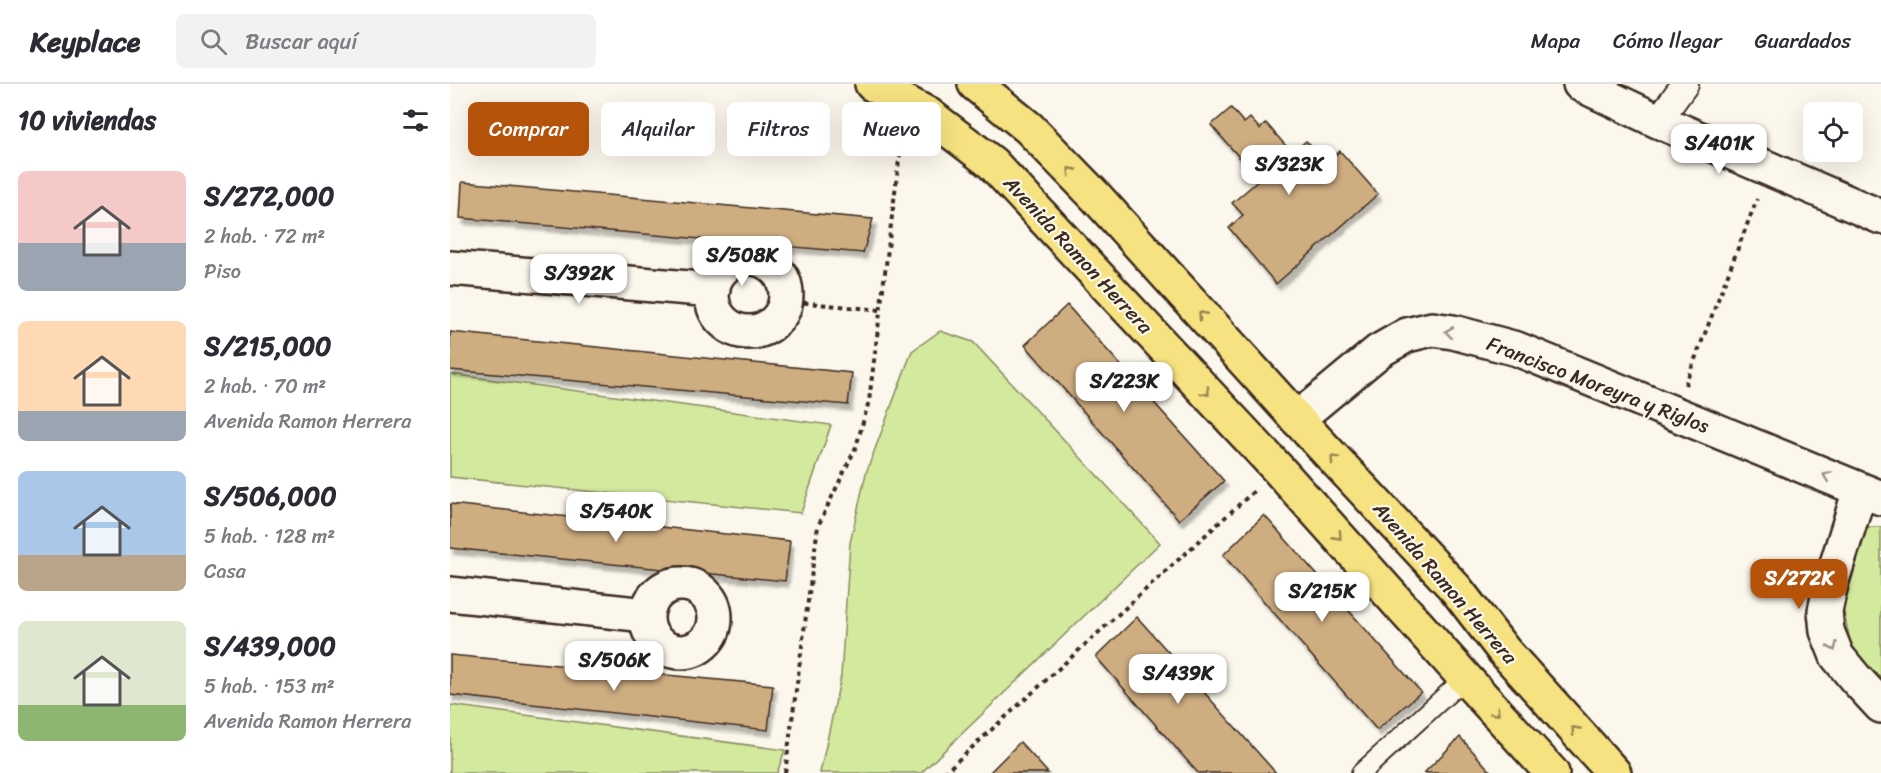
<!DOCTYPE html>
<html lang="es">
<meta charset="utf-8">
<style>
:root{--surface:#fff;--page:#f2f2f3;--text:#2b2b33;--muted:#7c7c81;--line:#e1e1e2;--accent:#b45309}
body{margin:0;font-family:Sriracha,sans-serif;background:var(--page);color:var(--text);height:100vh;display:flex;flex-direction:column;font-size:22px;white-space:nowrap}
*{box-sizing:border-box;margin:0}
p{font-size:20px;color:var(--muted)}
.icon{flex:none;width:33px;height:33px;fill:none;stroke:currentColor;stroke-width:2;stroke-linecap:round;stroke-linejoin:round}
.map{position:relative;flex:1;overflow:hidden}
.sheet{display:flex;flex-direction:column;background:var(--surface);width:450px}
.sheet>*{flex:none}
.banner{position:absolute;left:18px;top:18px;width:570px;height:54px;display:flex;gap:12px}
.buttons{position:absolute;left:1353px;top:18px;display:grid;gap:12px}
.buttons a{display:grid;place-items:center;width:60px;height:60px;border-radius:9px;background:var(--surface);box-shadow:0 6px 24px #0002;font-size:30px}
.price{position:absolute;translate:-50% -51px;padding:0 14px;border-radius:12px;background:#fff;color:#222;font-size:20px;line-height:39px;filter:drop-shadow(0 2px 3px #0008)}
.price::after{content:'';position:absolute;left:50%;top:36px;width:18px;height:14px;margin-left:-9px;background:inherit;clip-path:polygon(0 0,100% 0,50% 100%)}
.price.selected{background:var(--accent);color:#fff}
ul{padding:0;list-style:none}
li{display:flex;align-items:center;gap:18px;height:150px;padding:0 18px}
li span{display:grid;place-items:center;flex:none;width:168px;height:120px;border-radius:9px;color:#555}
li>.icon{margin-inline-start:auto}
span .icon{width:72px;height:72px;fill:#fffc;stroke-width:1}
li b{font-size:26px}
h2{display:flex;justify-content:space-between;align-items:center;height:72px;padding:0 18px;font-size:26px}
.tag{padding:0 21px;border-radius:9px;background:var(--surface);box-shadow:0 6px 24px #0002;font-size:21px;line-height:54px}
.tag.selected{background:var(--accent);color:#fff}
header{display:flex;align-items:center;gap:36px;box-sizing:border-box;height:84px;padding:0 30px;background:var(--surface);border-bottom:2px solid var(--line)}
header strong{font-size:28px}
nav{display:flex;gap:33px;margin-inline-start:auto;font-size:21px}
.search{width:420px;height:54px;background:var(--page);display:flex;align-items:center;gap:15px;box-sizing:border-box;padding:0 21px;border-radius:9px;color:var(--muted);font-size:22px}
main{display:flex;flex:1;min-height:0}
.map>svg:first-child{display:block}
.green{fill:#d3e99e;stroke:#878a5e;stroke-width:1.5}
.building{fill:#cead81;stroke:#3b2a1e;stroke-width:1.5;filter:url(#shadow)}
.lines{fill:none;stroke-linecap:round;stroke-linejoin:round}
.service-casing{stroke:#3b2a1e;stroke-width:22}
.pedestrian-casing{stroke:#3b2a1e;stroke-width:30}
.minor-casing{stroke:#3b2a1e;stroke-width:38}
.tertiary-casing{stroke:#3b2a1e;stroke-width:38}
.primary-casing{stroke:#3b2a1e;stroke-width:38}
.path{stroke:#3b2a1e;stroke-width:4;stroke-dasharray:4.5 4.5;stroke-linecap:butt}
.service{stroke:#fbf7ec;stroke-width:18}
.pedestrian{stroke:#fbf7ec;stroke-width:26}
.minor{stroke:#fbf7ec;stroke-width:33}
.tertiary{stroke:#fbf7ec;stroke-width:33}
.primary{stroke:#f6e281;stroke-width:33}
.oneway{stroke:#988650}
.oneway2{stroke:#9b9085}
.labels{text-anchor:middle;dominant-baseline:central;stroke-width:4.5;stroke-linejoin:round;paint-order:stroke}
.street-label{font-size:20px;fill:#3b2a1e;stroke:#fbf7ec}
</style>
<header>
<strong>Keyplace</strong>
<div class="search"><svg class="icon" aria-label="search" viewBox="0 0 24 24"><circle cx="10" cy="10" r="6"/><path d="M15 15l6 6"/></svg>Buscar aquí</div>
<nav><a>Mapa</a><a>Cómo llegar</a><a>Guardados</a></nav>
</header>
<main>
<section class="sheet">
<h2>10 viviendas<svg class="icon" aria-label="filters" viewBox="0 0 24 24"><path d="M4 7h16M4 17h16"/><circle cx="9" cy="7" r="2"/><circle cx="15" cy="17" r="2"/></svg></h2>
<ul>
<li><span style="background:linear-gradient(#f6c9c9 60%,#9aa5b1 0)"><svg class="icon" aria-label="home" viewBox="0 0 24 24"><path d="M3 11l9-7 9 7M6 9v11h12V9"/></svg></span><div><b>S/272,000</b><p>2 hab. · 72 m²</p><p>Piso</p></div></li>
<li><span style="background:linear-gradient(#ffd9b3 75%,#9aa5b1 0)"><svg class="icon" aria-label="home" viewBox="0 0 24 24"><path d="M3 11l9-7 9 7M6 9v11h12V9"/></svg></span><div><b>S/215,000</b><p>2 hab. · 70 m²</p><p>Avenida Ramon Herrera</p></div></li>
<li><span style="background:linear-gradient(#a9c7e8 70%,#b9a48a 0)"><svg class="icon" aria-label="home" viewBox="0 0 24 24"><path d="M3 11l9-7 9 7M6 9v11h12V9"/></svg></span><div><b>S/506,000</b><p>5 hab. · 128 m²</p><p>Casa</p></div></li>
<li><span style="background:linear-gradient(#dfe7d0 70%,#8fb573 0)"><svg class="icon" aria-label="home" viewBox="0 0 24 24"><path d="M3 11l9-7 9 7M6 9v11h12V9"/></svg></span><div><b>S/439,000</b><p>5 hab. · 153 m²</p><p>Avenida Ramon Herrera</p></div></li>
</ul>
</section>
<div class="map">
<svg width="1431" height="689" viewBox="0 0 1431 689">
<defs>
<filter id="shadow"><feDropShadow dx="3.5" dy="6" stdDeviation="1.5" flood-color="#0004"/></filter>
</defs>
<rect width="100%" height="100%" fill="#fbf7ec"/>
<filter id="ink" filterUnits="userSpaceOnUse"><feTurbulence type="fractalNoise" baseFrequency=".0167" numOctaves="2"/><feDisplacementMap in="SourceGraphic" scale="12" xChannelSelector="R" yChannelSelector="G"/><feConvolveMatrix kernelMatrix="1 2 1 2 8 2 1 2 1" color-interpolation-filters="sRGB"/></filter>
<g filter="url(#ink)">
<path class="green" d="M490,247L523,258L710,459L471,689H370L391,592L400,459L416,389L462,267Z
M0,290L381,341L351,429L0,393Z
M1417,443H1431V601L1402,566L1393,525Z
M0,621L335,666L327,689H0Z"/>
<path class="building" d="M781,24L794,39L800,34L810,45L816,39L842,69L856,57L877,79L890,67L928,110L826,200L779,144L793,131L782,119L809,96L761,41Z
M12,98L423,135L413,169L10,134Z
M617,221L774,397L729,436L575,261Z
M0,248L402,289L398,321L0,286Z
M0,420L340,457L335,497L0,464Z
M814,431L971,608L927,646L773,471Z
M687,533L826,689H748L646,573Z
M0,571L323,601L318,646L0,611Z
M1010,653L1042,689H974Z
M570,658L598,689H539Z"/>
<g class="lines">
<defs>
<path id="service" d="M911,689L1015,594"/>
<path id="pedestrian" d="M1208,37L1235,0"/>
<path id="minor" d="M1130,0L1208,37L1431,133
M262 211a37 37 0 1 1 74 0a37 37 0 1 1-74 0Z
M0,184L263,206
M1410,406L1381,499L1375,527L1377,547L1387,572L1405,594L1431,622
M197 534a34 34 0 1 1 68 0a34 34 0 1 1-68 0Z
M0,510L196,531"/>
<path id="tertiary" d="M847,335L929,267L957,251L982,245L1003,248L1067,265L1431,414"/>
<path id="primary" d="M422,0L479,31L542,79L829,386L1015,594L1102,689
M525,0L579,44L647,114L847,335L1006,505L1054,567L1164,689"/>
</defs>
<use href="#service" class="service-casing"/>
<use href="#pedestrian" class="pedestrian-casing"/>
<use href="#minor" class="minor-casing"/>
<use href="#tertiary" class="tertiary-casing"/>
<use href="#primary" class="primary-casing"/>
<path class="path" d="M336,217L431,226
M1235,301L1307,115
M335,689L368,442L406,363L419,317L452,52
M494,689L804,407"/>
<use href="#service" class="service"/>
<use href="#pedestrian" class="pedestrian"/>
<use href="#minor" class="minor"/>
<use href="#tertiary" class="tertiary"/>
<use href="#primary" class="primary"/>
</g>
<defs><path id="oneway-chevron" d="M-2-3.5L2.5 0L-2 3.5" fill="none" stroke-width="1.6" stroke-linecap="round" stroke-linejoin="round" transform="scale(1.5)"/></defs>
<g class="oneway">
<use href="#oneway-chevron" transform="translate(621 87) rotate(-134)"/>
<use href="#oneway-chevron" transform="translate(752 231) rotate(-132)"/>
<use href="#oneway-chevron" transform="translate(756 308) rotate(47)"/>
<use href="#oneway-chevron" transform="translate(884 375) rotate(-133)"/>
<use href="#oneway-chevron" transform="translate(888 452) rotate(48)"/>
<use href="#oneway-chevron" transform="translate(1046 628) rotate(47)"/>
<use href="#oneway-chevron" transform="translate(1125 646) rotate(-132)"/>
</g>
<g class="oneway2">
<use href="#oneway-chevron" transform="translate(999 248) rotate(-171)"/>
<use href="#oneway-chevron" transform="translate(1377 392) rotate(-158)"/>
<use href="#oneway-chevron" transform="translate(1383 563) rotate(66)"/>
</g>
</g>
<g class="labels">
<g class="street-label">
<text transform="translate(628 171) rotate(47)">Avenida Ramon Herrera</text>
<text transform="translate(1148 301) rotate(21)">Francisco Moreyra y Riglos</text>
<text transform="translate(995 499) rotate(49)">Avenida Ramon Herrera</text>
</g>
</g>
</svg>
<div class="buttons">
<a><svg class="icon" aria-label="locate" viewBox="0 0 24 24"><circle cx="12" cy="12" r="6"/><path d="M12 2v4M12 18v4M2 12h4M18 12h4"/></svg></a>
</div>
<b class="price" style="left:1269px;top:91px">S/401K</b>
<b class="price" style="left:839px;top:112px">S/323K</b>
<b class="price" style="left:292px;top:203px">S/508K</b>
<b class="price" style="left:129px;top:221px">S/392K</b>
<b class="price" style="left:674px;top:329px">S/223K</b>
<b class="price" style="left:166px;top:459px">S/540K</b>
<b class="price selected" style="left:1349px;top:526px">S/272K</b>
<b class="price" style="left:872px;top:539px">S/215K</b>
<b class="price" style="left:164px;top:608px">S/506K</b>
<b class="price" style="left:728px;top:621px">S/439K</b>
<div class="banner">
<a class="tag selected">Comprar</a>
<a class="tag">Alquilar</a>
<a class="tag">Filtros</a>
<a class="tag">Nuevo</a>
</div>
</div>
</main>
